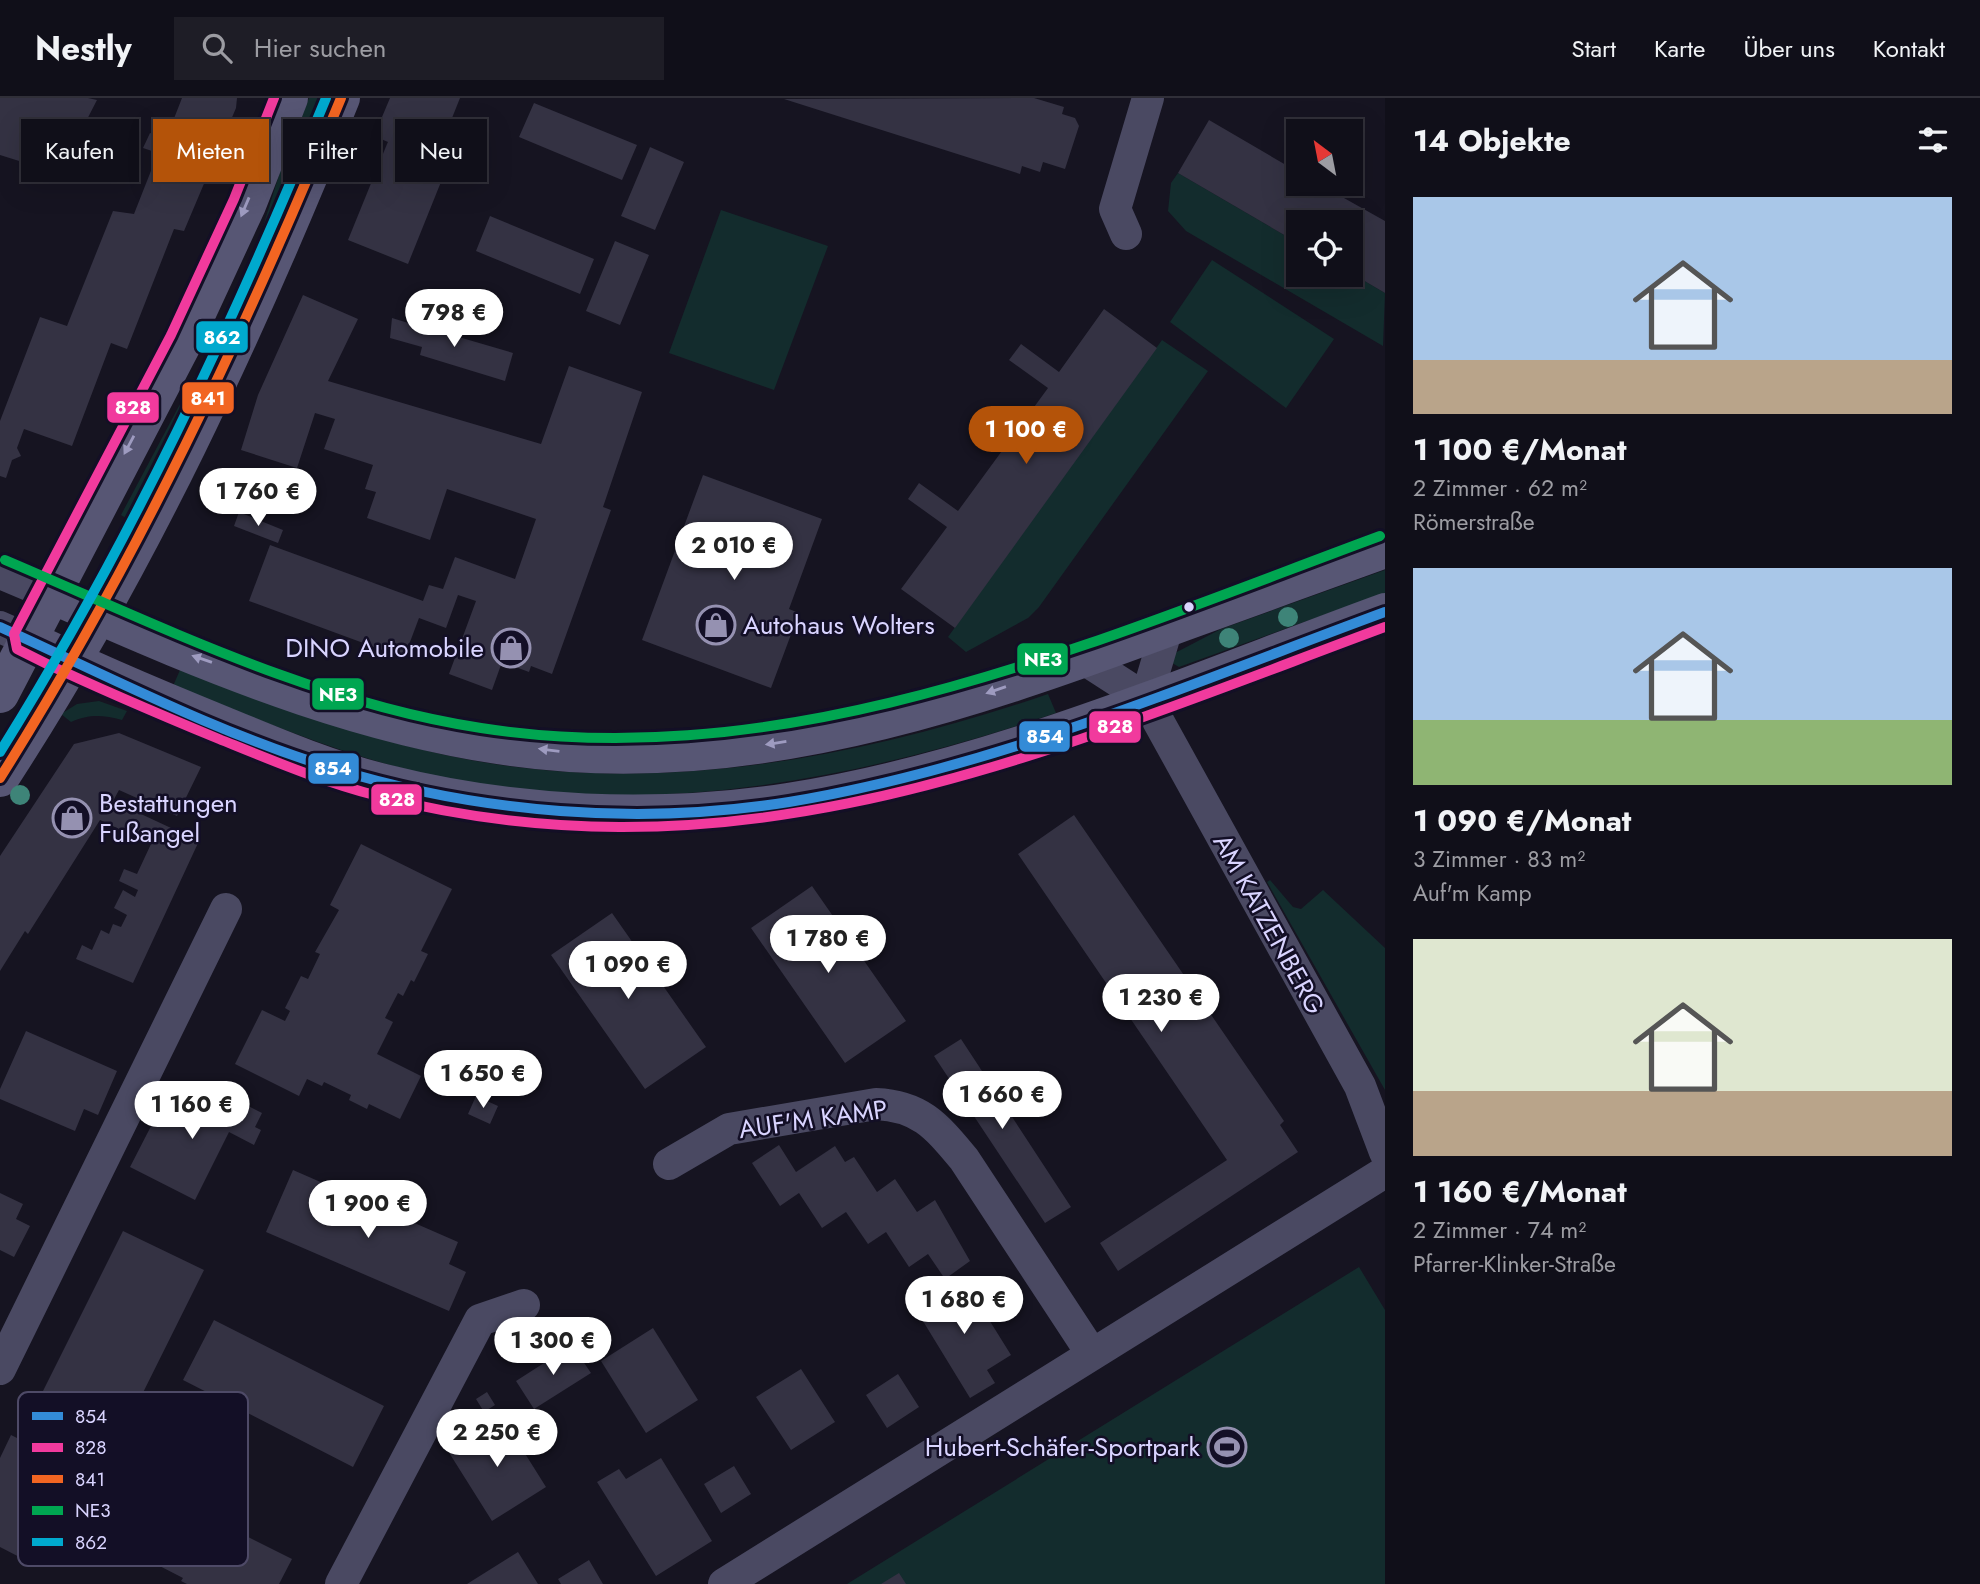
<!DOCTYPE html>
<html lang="de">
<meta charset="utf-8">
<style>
:root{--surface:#100f19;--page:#1e1d26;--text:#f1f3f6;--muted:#9c9ca2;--line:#302f38;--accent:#b45309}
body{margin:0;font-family:Jost,sans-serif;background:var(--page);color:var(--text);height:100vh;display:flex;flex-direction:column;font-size:26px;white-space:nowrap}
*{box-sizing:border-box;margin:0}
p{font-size:23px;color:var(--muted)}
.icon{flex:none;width:38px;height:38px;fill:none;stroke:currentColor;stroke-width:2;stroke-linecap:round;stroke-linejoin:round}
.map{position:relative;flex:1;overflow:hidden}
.side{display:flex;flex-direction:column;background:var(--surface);width:595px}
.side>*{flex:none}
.hud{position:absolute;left:21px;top:21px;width:665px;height:63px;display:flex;gap:14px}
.needle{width:46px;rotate:328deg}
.tools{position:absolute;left:1286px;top:21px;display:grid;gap:14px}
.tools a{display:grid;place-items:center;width:77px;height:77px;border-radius:0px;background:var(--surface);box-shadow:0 7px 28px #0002,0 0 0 2px var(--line);font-size:35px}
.price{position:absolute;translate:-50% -60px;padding:0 16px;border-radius:24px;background:#fff;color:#222;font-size:23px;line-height:46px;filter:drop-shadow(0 2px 4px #0008)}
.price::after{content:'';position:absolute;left:50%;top:42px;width:21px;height:16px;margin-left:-10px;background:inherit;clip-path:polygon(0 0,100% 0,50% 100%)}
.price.current{background:var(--accent);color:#fff}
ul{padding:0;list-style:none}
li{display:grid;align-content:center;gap:14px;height:371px;padding:0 28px}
li span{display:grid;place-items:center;height:217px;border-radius:0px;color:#555}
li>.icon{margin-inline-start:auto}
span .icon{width:126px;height:126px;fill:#fffc;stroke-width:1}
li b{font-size:30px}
h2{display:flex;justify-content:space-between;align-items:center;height:84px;padding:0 28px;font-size:30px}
.chip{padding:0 24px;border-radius:0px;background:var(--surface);box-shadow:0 7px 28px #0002,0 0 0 2px var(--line);font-size:24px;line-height:63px}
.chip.current{background:var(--accent);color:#fff}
header{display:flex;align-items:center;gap:42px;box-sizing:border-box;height:98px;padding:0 35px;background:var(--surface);border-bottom:2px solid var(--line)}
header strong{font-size:33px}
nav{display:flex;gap:38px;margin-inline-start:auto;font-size:24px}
.search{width:490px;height:63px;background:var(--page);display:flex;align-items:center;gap:18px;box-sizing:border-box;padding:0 24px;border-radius:0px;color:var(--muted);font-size:26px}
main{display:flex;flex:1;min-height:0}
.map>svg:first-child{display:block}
.green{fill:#132c2d}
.building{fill:#343243}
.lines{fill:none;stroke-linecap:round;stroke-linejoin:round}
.minor{stroke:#4a4962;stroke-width:32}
.secondary{stroke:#575674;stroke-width:38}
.bus-1-casing{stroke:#130f26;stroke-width:16}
.bus-2-casing{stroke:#130f26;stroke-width:16}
.bus-3-casing{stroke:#130f26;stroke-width:16}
.bus-4-casing{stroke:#130f26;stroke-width:16}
.bus-5-casing{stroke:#130f26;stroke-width:16}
.bus-1{stroke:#338bd7;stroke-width:10}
.bus-2{stroke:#f13a9d;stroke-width:10}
.bus-3{stroke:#f26522;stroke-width:10}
.bus-4{stroke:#00a651;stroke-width:10}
.bus-5{stroke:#00a9ce;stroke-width:10}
.tree{fill:#3e8478}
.oneway{fill:#9e9bc0}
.bus-dot{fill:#d9d4ff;stroke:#130f26;stroke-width:2.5}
.labels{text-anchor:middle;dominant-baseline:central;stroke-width:5;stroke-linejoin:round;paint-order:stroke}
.poi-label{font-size:26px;fill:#d9d4ff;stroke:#130f26;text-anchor:start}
.street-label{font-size:26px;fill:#d9d4ff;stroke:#130f26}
.key{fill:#130f26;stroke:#4e4a67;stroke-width:2}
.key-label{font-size:19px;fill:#d9d4ff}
.line-badge{stroke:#130f26;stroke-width:2.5}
.badge-label{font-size:19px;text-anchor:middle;font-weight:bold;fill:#fff}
</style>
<header>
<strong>Nestly</strong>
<div class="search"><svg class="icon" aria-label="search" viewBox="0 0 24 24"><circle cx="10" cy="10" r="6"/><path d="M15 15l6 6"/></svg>Hier suchen</div>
<nav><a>Start</a><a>Karte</a><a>Über uns</a><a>Kontakt</a></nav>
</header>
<main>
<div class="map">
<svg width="1385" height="1486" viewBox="0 0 1385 1486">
<rect width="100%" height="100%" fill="#161421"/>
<path class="green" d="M309,0H324L219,249L129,422L121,417L213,244L257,148L283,64Z
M1178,75L1298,145V177L1351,175L1385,195L1383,248L1186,133L1168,113L1171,85Z
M721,112L828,148L774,292L669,255Z
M1212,162L1334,241L1286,310L1170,224Z
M1162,242L1208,273L1039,509L1028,520L966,554L948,539Z
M1385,472V495L1179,569L1172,565L1173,556L1221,531Z
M180,572C281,608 381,648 488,665C676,695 870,657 1048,596L1056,615C842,687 619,728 397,669C320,648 247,617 173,588Z
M99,603L127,613L122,622C103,617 89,616 71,624L61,616L77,606Z
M1270,782L1293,809L1301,811L1323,792L1385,850V992L1267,784Z
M1359,1169L1385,1212V1486H847Z"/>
<path class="building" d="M0,0H88L97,2L80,35L63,28L48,72L0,57Z
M182,0H237L236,10L184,133L174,131L127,251L111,245L72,348L24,331L17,350L21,358L12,362L6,380L0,378V323L40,219L67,228L113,113L134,116L158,55L143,50L150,35L166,41Z
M390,0H460L438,55L451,59L408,166L348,142L387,46L388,44L374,38Z
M1034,0L1064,9L1062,16L1075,20L1079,28L1065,71L1043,64L1040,74L1022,68L1020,76L784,1Z
M534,5L637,47L622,82L519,39Z
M1209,22L1298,74V86H1319L1385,123V195L1351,175V124H1298V145L1178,75Z
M650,49L684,64L655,132L621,118Z
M490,118L594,161L580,196L476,153Z
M615,143L649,157L620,227L586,213Z
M303,197L358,221L328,283L541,346L569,268L642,294L603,409L611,412L552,576L531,568L529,574L502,564L492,592L449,576L476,503L458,497L446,530L419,520L404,560L249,503L270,447L423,503L429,487L443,491L455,459L515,481L536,421L447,391L430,442L367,420L376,394L365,391L373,367L324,351L335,321L315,315L297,370L241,352L258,297Z
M1104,211L1157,250L955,530L901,491L947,429L908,401L919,385L958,413L1048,290L1009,262L1021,246L1059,274Z
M392,220L428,231L431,223L446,227L445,235L513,255L505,283L420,257L422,249L390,240Z
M703,377L822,421L789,511L799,515L771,590L642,542Z
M239,414L283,432L278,445L234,428Z
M119,635L201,669L177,718L119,692L113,703L199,743L133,885L76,861L82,847L92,852L101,832L109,836L113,826L121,829L127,817L114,810L123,792L135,799L138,792L119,783L124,771L137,776L151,746L100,722L28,836L25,833L0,873V758L74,646Z
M1074,717L1284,1023L1280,1027L1298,1054L1118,1173L1100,1145L1227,1062L1018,756Z
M361,746L452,791L421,853L428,856L414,884L411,882L403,898L398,895L385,920L393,924L377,956L421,978L400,1021L369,1006L367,1011L349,1002L351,997L324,984L322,988L307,981L299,998L235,966L262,912L285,923L290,913L285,910L301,878L308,881L320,856L315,854L339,812L330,807Z
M812,788L906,923L845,965L751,830Z
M612,815L706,949L645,991L551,857Z
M26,933L117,973L98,1017L84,1011L75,1033L0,1001V991Z
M961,941L1071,1109L1045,1125L934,958Z
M223,995L262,1015L255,1029L261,1032L254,1047L229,1034L195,1102L130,1069L166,999L197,1014L203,1003L215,1009Z
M476,998L498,1008L490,1026L468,1016Z
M779,1047L796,1074L835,1048L845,1064L854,1059L877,1094L895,1081L917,1114L935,1102L970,1163L945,1181L928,1156L909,1169L886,1134L868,1146L846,1114L822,1130L799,1095L780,1108L752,1065Z
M293,1072L458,1144L449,1166L466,1174L449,1213L266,1134Z
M0,1095L23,1106L16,1121L30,1128L14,1159L0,1152Z
M123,1133L204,1172L100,1381L81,1372L52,1431L37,1424L28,1443L39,1448L31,1465L0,1449V1360L11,1337L19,1341Z
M963,1180L1011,1257L987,1272L995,1285L970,1300L915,1210Z
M214,1222L384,1308L353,1369L183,1282Z
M653,1230L698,1302L646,1335L601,1263Z
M572,1247L591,1275L534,1311L516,1283Z
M801,1271L835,1324L791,1352L756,1299Z
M898,1276L919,1309L887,1330L866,1297Z
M487,1294L495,1307L484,1314L476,1301Z
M502,1319L546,1389L492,1423L448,1353Z
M661,1360L712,1443L656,1478L597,1384L619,1371L626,1381Z
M734,1368L751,1396L721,1415L704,1386Z
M135,1382L292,1461L279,1486H187L181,1483L183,1480L148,1462L146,1465L103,1443Z
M518,1454L538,1486H467Z
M589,1462L603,1486H561L558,1481Z
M899,1475L906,1486H881Z"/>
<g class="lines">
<path class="minor" d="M1126,136L1115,111L1148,0
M0,475L50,496
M0,529L27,541
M1084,561L1146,601L1360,988L1385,1054
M1146,601L1167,530
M669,1066L729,1031L876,1006C921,1008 937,1029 964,1061L1092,1256
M0,1271L226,811
M341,1486L480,1222L524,1207
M724,1486L1385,1074"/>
<path class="secondary" d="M50,496C214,569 388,643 570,655C783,669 985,598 1181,525C1249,500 1317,476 1385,451
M27,541C91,573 156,600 223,627C276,649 328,671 384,685C515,718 654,724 788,704C990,673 1193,584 1385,514
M0,596L184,243L247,107L289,0
M0,680C139,467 246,235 341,0"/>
<defs>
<path id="bus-1" d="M0,529C110,579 219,636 335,671C480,715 639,728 789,704C995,670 1190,586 1385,514"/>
<path id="bus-2" d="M274,0L234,101L171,237L14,536L17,551L45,565C102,592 161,617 219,641C271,662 323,684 378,698C745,792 1048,654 1385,529"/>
<path id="bus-3" d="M0,680C136,464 244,236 341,0"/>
<path id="bus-4" d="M5,462C158,527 315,605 481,630C794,678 1093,544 1380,438"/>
<path id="bus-5" d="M0,654C130,446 233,226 326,0"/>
</defs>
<use href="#bus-1" class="bus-1-casing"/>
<use href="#bus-2" class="bus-2-casing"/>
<use href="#bus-3" class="bus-3-casing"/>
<use href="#bus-4" class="bus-4-casing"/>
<use href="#bus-5" class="bus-5-casing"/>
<use href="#bus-1" class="bus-1"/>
<use href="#bus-2" class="bus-2"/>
<use href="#bus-3" class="bus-3"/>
<use href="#bus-4" class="bus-4"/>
<use href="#bus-5" class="bus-5"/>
</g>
<g class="tree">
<circle cx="1288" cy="519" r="10"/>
<circle cx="1229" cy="540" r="10"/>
<circle cx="20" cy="697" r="10"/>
</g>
<defs><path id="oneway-solid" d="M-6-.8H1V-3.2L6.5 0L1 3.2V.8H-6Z" transform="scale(1.75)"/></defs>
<g class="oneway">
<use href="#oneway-solid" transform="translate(245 109) rotate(113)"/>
<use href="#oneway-solid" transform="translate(129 347) rotate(118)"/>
<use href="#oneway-solid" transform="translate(202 561) rotate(-161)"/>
<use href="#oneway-solid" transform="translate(996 592) rotate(161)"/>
<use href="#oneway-solid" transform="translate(776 645) rotate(171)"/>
<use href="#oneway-solid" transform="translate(549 652) rotate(-173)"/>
</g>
<defs>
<symbol id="shop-ring" viewBox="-11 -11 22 22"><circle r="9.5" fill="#130f26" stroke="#9591b1" stroke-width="1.5"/><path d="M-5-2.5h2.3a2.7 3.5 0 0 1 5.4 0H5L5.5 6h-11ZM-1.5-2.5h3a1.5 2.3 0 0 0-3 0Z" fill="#9591b1"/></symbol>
<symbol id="stadium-ring" viewBox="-11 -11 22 22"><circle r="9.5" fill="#130f26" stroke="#9591b1" stroke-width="1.5"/><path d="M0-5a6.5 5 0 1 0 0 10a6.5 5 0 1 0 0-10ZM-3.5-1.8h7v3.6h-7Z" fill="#9591b1"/></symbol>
</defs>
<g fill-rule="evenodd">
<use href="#shop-ring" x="694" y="505" width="44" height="44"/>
<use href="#shop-ring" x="489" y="528" width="44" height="44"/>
<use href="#shop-ring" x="50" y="698" width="44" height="44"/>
<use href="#stadium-ring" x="1205" y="1327" width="44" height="44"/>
</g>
<circle class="bus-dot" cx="1189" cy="509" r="6"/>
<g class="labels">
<g class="poi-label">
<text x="743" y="527">Autohaus Wolters</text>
<text x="484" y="550" text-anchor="end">DINO Automobile</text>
<text x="99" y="705">Bestattungen<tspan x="99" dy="30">Fußangel</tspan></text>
<text x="1200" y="1349" text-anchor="end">Hubert-Schäfer-Sportpark</text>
</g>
<g class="street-label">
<text transform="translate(1269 826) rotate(61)">AM KATZENBERG</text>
<text transform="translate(813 1021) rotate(-8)">AUF'M KAMP</text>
</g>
</g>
<rect x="18" y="1294" width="230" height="174" rx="10" class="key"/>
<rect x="32" y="1314" width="31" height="8" fill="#338bd7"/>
<rect x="32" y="1345" width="31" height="9" fill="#f13a9d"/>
<rect x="32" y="1377" width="31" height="8" fill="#f26522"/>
<rect x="32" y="1408" width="31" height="9" fill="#00a651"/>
<rect x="32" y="1440" width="31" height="8" fill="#00a9ce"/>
<g class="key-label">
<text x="75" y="1325">854</text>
<text x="75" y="1356">828</text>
<text x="75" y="1388">841</text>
<text x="75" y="1419">NE3</text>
<text x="75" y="1451">862</text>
</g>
<g class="line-badge">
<rect x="195" y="222" width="54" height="34" rx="7" fill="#00a9ce"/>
<rect x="181" y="283" width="54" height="34" rx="7" fill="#f26522"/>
<rect x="106" y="293" width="54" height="33" rx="7" fill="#f13a9d"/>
<rect x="1016" y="544" width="53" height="34" rx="7" fill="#00a651"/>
<rect x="311" y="579" width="54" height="34" rx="7" fill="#00a651"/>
<rect x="1088" y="612" width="54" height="34" rx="7" fill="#f13a9d"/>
<rect x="1018" y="622" width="53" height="33" rx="7" fill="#338bd7"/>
<rect x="307" y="654" width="53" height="33" rx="7" fill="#338bd7"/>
<rect x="370" y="685" width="53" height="33" rx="7" fill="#f13a9d"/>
</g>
<g class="badge-label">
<text x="222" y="246">862</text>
<text x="208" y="307">841</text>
<text x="133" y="316">828</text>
<text x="1043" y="568">NE3</text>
<text x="338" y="603">NE3</text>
<text x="1115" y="635">828</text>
<text x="1045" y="645">854</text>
<text x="333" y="677">854</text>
<text x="397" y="708">828</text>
</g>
</svg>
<div class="tools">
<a><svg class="needle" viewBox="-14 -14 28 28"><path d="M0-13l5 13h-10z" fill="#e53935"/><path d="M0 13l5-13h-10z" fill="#9c9ca2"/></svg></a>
<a><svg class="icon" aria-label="locate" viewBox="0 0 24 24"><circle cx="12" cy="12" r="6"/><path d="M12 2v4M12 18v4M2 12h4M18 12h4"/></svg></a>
</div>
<b class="price" style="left:454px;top:251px">798 €</b>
<b class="price current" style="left:1026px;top:368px">1 100 €</b>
<b class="price" style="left:258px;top:430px">1 760 €</b>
<b class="price" style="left:734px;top:484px">2 010 €</b>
<b class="price" style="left:828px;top:877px">1 780 €</b>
<b class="price" style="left:628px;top:903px">1 090 €</b>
<b class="price" style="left:1161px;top:936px">1 230 €</b>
<b class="price" style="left:483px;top:1012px">1 650 €</b>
<b class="price" style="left:1002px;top:1033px">1 660 €</b>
<b class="price" style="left:192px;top:1043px">1 160 €</b>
<b class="price" style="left:368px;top:1142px">1 900 €</b>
<b class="price" style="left:964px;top:1238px">1 680 €</b>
<b class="price" style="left:553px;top:1279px">1 300 €</b>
<b class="price" style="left:497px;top:1371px">2 250 €</b>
<div class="hud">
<a class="chip">Kaufen</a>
<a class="chip current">Mieten</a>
<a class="chip">Filter</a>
<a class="chip">Neu</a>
</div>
</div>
<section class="side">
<h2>14 Objekte<svg class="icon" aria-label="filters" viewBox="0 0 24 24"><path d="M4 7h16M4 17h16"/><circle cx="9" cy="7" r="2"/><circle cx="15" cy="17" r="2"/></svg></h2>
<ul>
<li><span style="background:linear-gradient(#a9c7e8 75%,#b9a48a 0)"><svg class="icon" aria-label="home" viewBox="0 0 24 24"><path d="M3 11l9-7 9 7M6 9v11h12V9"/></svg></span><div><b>1 100 €/Monat</b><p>2 Zimmer · 62 m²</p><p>Römerstraße</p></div></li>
<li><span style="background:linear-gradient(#a9c7e8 70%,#8fb573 0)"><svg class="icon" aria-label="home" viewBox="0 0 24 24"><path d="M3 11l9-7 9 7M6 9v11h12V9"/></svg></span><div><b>1 090 €/Monat</b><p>3 Zimmer · 83 m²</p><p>Auf'm Kamp</p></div></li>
<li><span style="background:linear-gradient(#dfe7d0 70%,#b9a48a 0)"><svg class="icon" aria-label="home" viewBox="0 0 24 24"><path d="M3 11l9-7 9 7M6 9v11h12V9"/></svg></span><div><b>1 160 €/Monat</b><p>2 Zimmer · 74 m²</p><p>Pfarrer-Klinker-Straße</p></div></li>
</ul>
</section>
</main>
